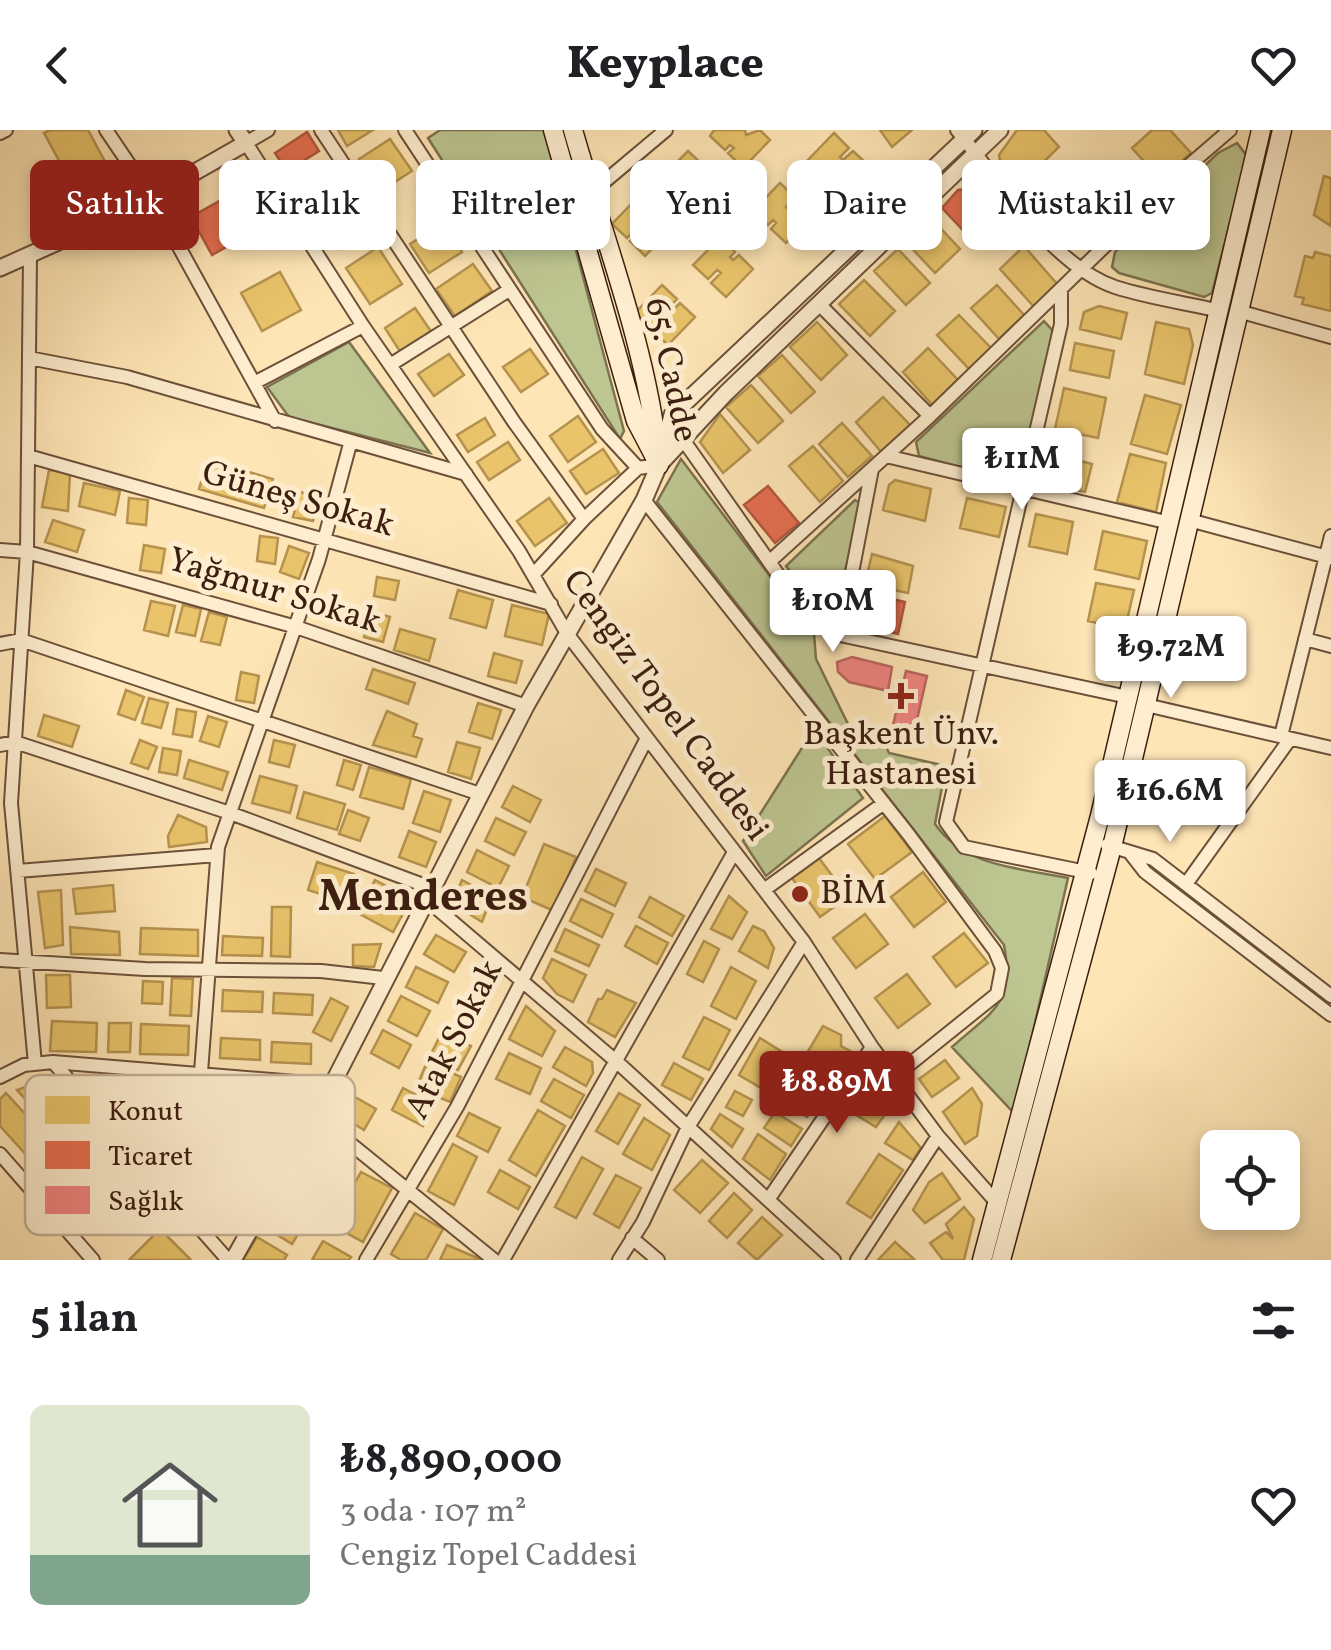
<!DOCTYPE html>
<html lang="tr">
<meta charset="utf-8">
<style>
:root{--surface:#fff;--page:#f6f6f6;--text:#202124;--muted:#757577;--line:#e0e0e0;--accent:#8f2418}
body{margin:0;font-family:Vollkorn,serif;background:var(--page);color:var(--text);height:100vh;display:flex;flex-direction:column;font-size:38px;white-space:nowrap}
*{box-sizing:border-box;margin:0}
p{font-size:32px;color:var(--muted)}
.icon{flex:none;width:55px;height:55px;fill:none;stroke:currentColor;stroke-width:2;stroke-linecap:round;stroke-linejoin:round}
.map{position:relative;height:1130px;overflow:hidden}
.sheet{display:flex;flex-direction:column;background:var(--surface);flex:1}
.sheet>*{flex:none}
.top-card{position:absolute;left:30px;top:30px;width:1272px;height:90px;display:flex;gap:20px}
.fabs{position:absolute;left:1200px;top:1000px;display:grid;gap:20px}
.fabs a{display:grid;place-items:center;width:100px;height:100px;border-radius:15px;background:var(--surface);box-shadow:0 5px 15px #0003;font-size:50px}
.price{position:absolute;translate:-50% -85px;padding:0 22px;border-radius:10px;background:#fff;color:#222;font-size:32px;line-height:65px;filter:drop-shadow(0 2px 5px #0008)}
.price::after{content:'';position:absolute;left:50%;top:60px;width:30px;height:22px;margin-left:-15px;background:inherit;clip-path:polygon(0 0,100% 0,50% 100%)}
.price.on{background:var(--accent);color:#fff}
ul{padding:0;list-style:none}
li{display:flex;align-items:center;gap:30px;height:250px;padding:0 30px}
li+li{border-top:2px solid var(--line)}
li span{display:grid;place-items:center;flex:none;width:280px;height:200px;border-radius:15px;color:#555}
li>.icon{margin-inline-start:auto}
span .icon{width:120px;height:120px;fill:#fffc;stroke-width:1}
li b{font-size:42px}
h2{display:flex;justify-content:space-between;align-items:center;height:120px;padding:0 30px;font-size:42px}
.chip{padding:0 35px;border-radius:15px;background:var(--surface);box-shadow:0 5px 15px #0003;font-size:35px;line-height:90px}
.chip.on{background:var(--accent);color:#fff}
header{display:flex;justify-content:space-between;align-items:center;height:130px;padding:0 30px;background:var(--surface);font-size:45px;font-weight:800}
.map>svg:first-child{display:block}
.green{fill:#bdc590;stroke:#7c7250;stroke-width:2.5}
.homes{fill:#e9c46a;stroke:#b5924f;stroke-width:2.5}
.shops{fill:#e76f51;stroke:#b4573e;stroke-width:2.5}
.health{fill:#f28482;stroke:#bb6560;stroke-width:2.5}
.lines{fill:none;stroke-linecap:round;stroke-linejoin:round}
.minor-casing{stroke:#6c5039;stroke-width:16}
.tertiary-casing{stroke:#6c5039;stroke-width:19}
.secondary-casing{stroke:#3c1e10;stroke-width:21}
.minor{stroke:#feeecf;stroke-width:12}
.tertiary{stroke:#feeecf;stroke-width:15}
.secondary{stroke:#feeecf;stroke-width:18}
.poi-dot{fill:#8f2418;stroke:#feeecf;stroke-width:4}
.labels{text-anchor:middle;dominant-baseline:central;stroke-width:10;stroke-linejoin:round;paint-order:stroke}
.street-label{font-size:35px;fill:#3c1e10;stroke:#feeecf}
.poi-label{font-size:35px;fill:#3c1e10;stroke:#feeecf}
.district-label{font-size:45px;font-weight:bold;fill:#3c1e10;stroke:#feeecf}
.key{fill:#feeecf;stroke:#c4b096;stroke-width:2.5}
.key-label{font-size:28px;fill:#3c1e10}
</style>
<header><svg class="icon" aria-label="back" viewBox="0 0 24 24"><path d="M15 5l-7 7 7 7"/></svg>Keyplace<svg class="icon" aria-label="heart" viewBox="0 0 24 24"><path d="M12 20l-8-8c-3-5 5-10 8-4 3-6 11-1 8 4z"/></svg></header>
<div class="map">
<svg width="1331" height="1130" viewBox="0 0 1331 1130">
<rect width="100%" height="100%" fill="#fee5b5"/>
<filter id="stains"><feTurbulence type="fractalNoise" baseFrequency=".002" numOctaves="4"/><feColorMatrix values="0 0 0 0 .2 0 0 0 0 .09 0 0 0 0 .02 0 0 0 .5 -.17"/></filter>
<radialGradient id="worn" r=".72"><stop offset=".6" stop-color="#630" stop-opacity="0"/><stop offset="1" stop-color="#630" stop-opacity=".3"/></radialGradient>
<path class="green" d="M440,0H544L624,301L620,309L428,8Z
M1237,13L1247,26L1212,163L1204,167L1119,143L1112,137L1115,122L1218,23Z
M1044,191L1053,201L1022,344L1016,352L919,326L916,312Z
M349,212L430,323L289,287L267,257Z
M681,329L814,504L816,529L848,594L881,606L889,623L946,636L935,694C965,737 1019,738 1068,748L1016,976L1011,980L952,917C993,880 1015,875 1004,815L657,372Z
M855,370L862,374L833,488H827L786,436Z
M814,599L863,668L766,746L743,711Z"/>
<path class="homes" d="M50,0H88L110,41L75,60L44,3Z
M338,0H373L347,16Z
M714,0H745L746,5L760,0L770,10L743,38L728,23L734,18L730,15L725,20L710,6Z
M880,0H912L892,17Z
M1017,0H1044L1059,17L1019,56L1001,36L999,25Z
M1152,0H1170L1191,23L1161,50L1132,18Z
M834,3L849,18L840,27L843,30L853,21L868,35L841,63L826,49L831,44L827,40L822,46L807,31Z
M390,9L412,41L381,61L359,29Z
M688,21L703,35L694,45L697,48L707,38L721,53L694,81L679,66L684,61L681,57L676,63L661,48Z
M1126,33L1154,58L1135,78L1108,53Z
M1324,46L1331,48V96L1314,85Z
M780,53L795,67L786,77L789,80L798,71L813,85L786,113L771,99L776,93L773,90L768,95L753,81Z
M1067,57L1111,101L1100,113L1089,118L1076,115L1044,80Z
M336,59L348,78L321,96L309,77Z
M639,66L654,80L645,90L648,93L657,83L672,98L645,126L630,111L636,106L632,103L627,108L612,94Z
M361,76L374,100L339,119L326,95Z
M930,87L960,119L935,143L905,111Z
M444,93L462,122L429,143L410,114Z
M721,107L735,122L730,127L733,130L739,125L753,139L726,167L711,153L721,143L717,140L708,149L693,135Z
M1024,116L1057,154L1034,177L1000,139Z
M378,117L402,154L370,174L346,138Z
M898,119L930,153L906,175L874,141Z
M1315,122L1331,126V181L1302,174L1304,168L1295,166L1305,126L1313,128Z
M473,134L492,161L455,186L436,159Z
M280,142L301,180L262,201L241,163Z
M864,150L895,181L870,206L839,174Z
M662,155L677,169L667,179L671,182L680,173L695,187L668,215L653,201L658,195L655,192L650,197L635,183Z
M997,155L1024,185L999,209L971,178Z
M1099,176L1127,183L1121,209L1080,199L1084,182Z
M415,178L432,203L401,223L385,198Z
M959,185L992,219L970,240L937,205Z
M817,192L847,225L821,250L790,217Z
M1156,192L1189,199L1193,215L1184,254L1145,244Z
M1075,213L1114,221L1109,248L1070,240Z
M928,218L959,251L934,277L903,242Z
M530,219L548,244L521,262L503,237Z
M449,224L464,245L434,266L418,244Z
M782,225L815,262L791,283L758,246Z
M751,255L783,291L758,313L726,277Z
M1064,258L1106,268L1098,308L1055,299Z
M1145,265L1181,275L1167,324L1131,314Z
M883,267L913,298L882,323L856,292Z
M720,284L750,320L723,343L700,312Z
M578,286L596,312L568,332L550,306Z
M485,288L495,305L468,322L457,305Z
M842,293L872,326L848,347L819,314Z
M508,312L520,330L489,350L477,332Z
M813,316L843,351L820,372L789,336Z
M603,319L619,343L586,364L570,341Z
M1053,324L1092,334L1085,362L1046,353Z
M1130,324L1166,333L1156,382L1117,372Z
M208,330L273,349L264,378L199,359Z
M49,340L70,343L68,381L42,377Z
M895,350L931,359L925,391L883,380L889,355Z
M84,353L120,361L115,385L79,376Z
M299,362L318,366L313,391L293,387Z
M129,368L148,370L146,395L127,393Z
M549,368L567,393L535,416L517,391Z
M967,368L1006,377L999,407L960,398Z
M1036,384L1073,392L1067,424L1029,416Z
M53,390L84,400L77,422L45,412Z
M1103,401L1147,411L1139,449L1095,439Z
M260,406L278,408L275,434L257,431Z
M144,415L165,419L161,443L140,440Z
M289,416L309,423L299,449L280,442Z
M872,424L913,436L908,463L865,454Z
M377,447L399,451L395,470L374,466Z
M1096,453L1134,460L1125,499L1088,491Z
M458,460L493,470L486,498L450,488Z
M151,471L175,476L168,506L144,500Z
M183,475L201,479L195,506L176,502Z
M512,475L549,484L542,515L505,506Z
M209,482L227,487L220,515L201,511Z
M371,482L390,487L383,512L364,507Z
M400,499L435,509L429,531L394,520Z
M494,523L522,531L516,553L488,546Z
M373,539L415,553L408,574L366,559Z
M241,542L259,546L254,573L236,570Z
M126,560L144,567L135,590L118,584Z
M149,568L168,573L161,598L142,593Z
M478,573L501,580L492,609L469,602Z
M177,579L196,582L192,607L173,604Z
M387,581L417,594L413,606L422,609L416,627L373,615Z
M44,585L79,596L72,617L38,606Z
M208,586L227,592L219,617L200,611Z
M140,610L157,617L148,639L131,633Z
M274,610L295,615L289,637L269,632Z
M457,612L480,618L471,649L448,642Z
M163,618L181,621L177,645L159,642Z
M189,630L228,642L222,660L184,648Z
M344,630L361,635L353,660L337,655Z
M369,637L411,649L403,679L360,667Z
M260,646L297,656L290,683L252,673Z
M513,656L541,670L530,692L502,677Z
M424,661L451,670L440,702L413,693Z
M304,662L345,674L337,700L297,688Z
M348,680L369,688L360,711L339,704Z
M178,685L206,697L207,712L169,717L168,706Z
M885,686L912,722L875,749L848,714Z
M496,688L526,702L514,725L485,711Z
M409,701L436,712L426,737L399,727Z
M544,714L576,727L554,781L522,767Z
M477,720L509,736L498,758L467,742Z
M819,728L848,767L820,787L792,748Z
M317,732L354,744L345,772L308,760Z
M596,739L626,753L615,776L585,761Z
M923,742L946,772L914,797L891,767Z
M375,750L411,769L393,802L358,783Z
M462,750L492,766L482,792L458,777L455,766Z
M113,755L115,781L76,784L73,759Z
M61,760L63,815L45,818L38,762Z
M729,766L747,782L732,809L711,799Z
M650,767L684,786L672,806L639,787Z
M581,769L613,784L602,807L570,791Z
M272,777H291L290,827L271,826Z
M865,784L888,814L856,838L833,808Z
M636,796L668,813L657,834L625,816Z
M753,796L764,801L774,818L768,838L739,821Z
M70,797L119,802L120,825L71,824Z
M141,798L198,800V826L140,824Z
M565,799L599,815L589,836L555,821Z
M964,803L988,833L956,857L933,827Z
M436,805L466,822L454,842L424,824Z
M223,806L263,808L262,826L222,825Z
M704,811L719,819L703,852L687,844Z
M381,814L374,837L353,836V815Z
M552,829L586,845L573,872L557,864L543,848Z
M416,837L448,852L438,873L406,857Z
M731,837L756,851L736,889L711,876Z
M907,844L930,874L898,898L875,868Z
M46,845H70L71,877L47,878Z
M172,848L193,849L191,886L170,885Z
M143,851L163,852L162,874L142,873Z
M223,860L263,862L262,882L222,881Z
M607,860L636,873L615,907L588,892L598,869H602Z
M274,863L313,865L312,885L273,883Z
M401,866L430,881L417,906L388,891Z
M331,868L348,877L331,911L313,902Z
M526,876L555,901L542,926L509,909Z
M704,887L730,900L709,940L683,927Z
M52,891L97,893L96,922L50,921Z
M109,893H131L130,922H108Z
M141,894L189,896L188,925L140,924Z
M823,896L841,905V916L852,922L841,943L807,923Z
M383,900L411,915L399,938L371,923Z
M442,902L471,916L458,940L430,926Z
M221,908L260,910V930L220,928Z
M760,908L787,925L766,961L739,945Z
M272,912L311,914V934L271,932Z
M565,917L592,932L593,943L586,956L553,937Z
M509,923L541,938L530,964L496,949Z
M945,930L959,948L932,967L919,949Z
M427,932L461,947L450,972L416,958Z
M674,933L703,949L691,970L662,955Z
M803,935L831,953L807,987L780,970Z
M554,949L584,965L571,988L541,971Z
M868,950L891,976L876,997L848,980Z
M40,952L59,961L37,982L17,960Z
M403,958L434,974L423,996L392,980Z
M972,958L982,974L977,1006L965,1014L943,982Z
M735,961L752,970L743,986L726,977Z
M6,963L49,1010L29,1028L0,996V969Z
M619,963L640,975L618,1014L596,1001Z
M350,964L376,979L364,1000L338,984Z
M538,980L565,996L536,1046L509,1030Z
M775,982L802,999L791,1016L764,998Z
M469,983L500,998L488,1022L457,1006Z
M720,984L743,999L732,1017L711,999Z
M644,988L670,1005L652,1040L623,1024Z
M899,992L921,1018L913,1030L885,1013Z
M758,1004L786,1024L770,1050L743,1029Z
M453,1014L477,1027L454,1075L428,1061Z
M879,1024L903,1040L871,1088L847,1073Z
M582,1027L603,1039L576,1088L555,1077Z
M702,1030L728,1053L700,1083L674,1060Z
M500,1040L530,1057L518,1079L488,1062Z
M361,1042L392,1058L363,1112L332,1095Z
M942,1043L960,1069L925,1093L913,1080L929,1052Z
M616,1045L641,1058L619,1098L594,1084Z
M292,1049L321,1067L292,1114L263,1096Z
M734,1063L752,1080L727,1108L709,1091Z
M964,1077L974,1089L964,1130H943L930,1113L946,1102L953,1109L946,1094Z
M415,1083L443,1099L426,1130H401L391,1124Z
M762,1087L782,1105L757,1130L738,1113Z
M160,1099L191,1130H129Z
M257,1107L287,1125L284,1130H243Z
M323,1111L351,1127L349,1130H312Z
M895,1112L915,1130H878Z
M447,1115L482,1130H440Z"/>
<path class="shops" d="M307,2L319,21L287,41L275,23Z
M966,59L997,88L974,112L942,78L958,60Z
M230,65L251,103L212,125L191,87Z
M768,356L799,393L775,413L744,375Z
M862,462L905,472L898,504L855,493Z"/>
<path class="health" d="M852,527L892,537L888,561L849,552L838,542L837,532Z
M906,541L927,546L916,594L912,593L910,598L893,595Z"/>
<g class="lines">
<defs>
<path id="minor" d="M106,0L152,68L275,291
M268,0L246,13L363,196L519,421L568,505L804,812L872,917L938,1006L997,1073
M321,0L514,292L584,389
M405,0L602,299L638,338L659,335
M957,0C997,49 1053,136 1115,157C1149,168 1186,173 1221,181
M0,3L6,0
M591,63L666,0
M30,127L27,422L11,673L35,934
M1061,159V194L946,692L964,717L1091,743
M819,174L930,286
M1238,181L1331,207
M29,228L127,247L466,344
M390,235L509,160
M254,253L363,196
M672,285L684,311L808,487L840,505L1128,567
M28,326L551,474
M886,326L1170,393
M644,370L909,705L995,821L1002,838L997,864L895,946
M1189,390L1331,428
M0,420L27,422L296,497L526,576
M769,432L930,286L1180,43L1230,0
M533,445L584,389L638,338
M840,505L872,339
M1305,509L1331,516
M0,514L21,510L480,664
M1146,575L1331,618
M1281,606L1331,406
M0,615L15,612L230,683L434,759
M1107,715L1153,729L1331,866
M1131,724L1145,742L1331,885
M18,741L217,725
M1186,754L1290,609
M764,760L884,673
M427,770L617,932L834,1130
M0,830L145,839L321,841L383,848
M53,932L228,1130
M201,942L218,717L319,429L350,314
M0,947L24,935L53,932L332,955
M315,985L494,1130
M0,1024L93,1130
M768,1070L872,917
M632,1108L658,1130
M366,1130L457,977L647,608
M503,1130L733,724
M619,1130L643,1092L688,997L804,812
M857,1130L938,1006"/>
<path id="tertiary" d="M0,138L125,82L246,13L237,0
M659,335L726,263L1000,0
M233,1130L332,955L526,576L644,370L659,335L672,285L974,0"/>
<path id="secondary" d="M553,0L636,291L659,335
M573,0C603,106 646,215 658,325
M982,1130L1100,686L1261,0
M1001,1130L1112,717L1282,0"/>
</defs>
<use href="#minor" class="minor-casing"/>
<use href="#tertiary" class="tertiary-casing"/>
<use href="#secondary" class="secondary-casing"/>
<use href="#minor" class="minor"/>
<use href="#tertiary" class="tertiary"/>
<use href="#secondary" class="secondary"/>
</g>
<g class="poi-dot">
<path d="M896 551h10v10h10v10h-10v10h-10v-10h-10v-10h10z"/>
<circle cx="800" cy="764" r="10"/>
</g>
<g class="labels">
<g class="street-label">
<text transform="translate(670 240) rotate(78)">65. Cadde</text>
<text transform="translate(298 370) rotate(16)">Güneş Sokak</text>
<text transform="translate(274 462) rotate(17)">Yağmur Sokak</text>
<text transform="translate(665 576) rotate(54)">Cengiz Topel Caddesi</text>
<text transform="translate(455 910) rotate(-63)">Atak Sokak</text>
</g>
<g class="poi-label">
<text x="901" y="605">Başkent Ünv.<tspan x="901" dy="40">Hastanesi</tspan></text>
<text x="820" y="764" text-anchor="start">BİM</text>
</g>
<g class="district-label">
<text x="423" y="768">Menderes</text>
</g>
</g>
<rect x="25" y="945" width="330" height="160" rx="15" class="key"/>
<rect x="45" y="966" width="45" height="28" fill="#e9c46a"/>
<rect x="45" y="1011" width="45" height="28" fill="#e76f51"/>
<rect x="45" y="1056" width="45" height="28" fill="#f28482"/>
<g class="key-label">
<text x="108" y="990">Konut</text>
<text x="108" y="1035">Ticaret</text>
<text x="108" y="1080">Sağlık</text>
</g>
<rect width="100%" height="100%" filter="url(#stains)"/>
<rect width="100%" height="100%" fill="url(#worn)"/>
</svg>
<div class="fabs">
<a><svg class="icon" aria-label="locate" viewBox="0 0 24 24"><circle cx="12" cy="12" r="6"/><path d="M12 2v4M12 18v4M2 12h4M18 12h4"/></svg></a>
</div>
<b class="price" style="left:1022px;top:383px">₺11M</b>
<b class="price" style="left:833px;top:525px">₺10M</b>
<b class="price" style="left:1171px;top:571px">₺9.72M</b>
<b class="price" style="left:1170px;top:715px">₺16.6M</b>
<b class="price on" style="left:837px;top:1006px">₺8.89M</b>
<div class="top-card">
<a class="chip on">Satılık</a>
<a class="chip">Kiralık</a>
<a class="chip">Filtreler</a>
<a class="chip">Yeni</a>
<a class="chip">Daire</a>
<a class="chip">Müstakil ev</a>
</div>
</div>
<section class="sheet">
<h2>5 ilan<svg class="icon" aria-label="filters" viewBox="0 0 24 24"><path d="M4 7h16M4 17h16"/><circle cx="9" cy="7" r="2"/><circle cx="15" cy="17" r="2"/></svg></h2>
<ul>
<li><span style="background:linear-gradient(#dfe7d0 75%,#7fa58c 0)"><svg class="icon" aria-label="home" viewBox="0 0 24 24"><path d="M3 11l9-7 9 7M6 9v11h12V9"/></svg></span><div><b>₺8,890,000</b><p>3 oda · 107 m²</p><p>Cengiz Topel Caddesi</p></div><svg class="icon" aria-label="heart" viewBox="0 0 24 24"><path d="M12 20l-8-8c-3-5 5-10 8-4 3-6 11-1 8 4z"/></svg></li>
</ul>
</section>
